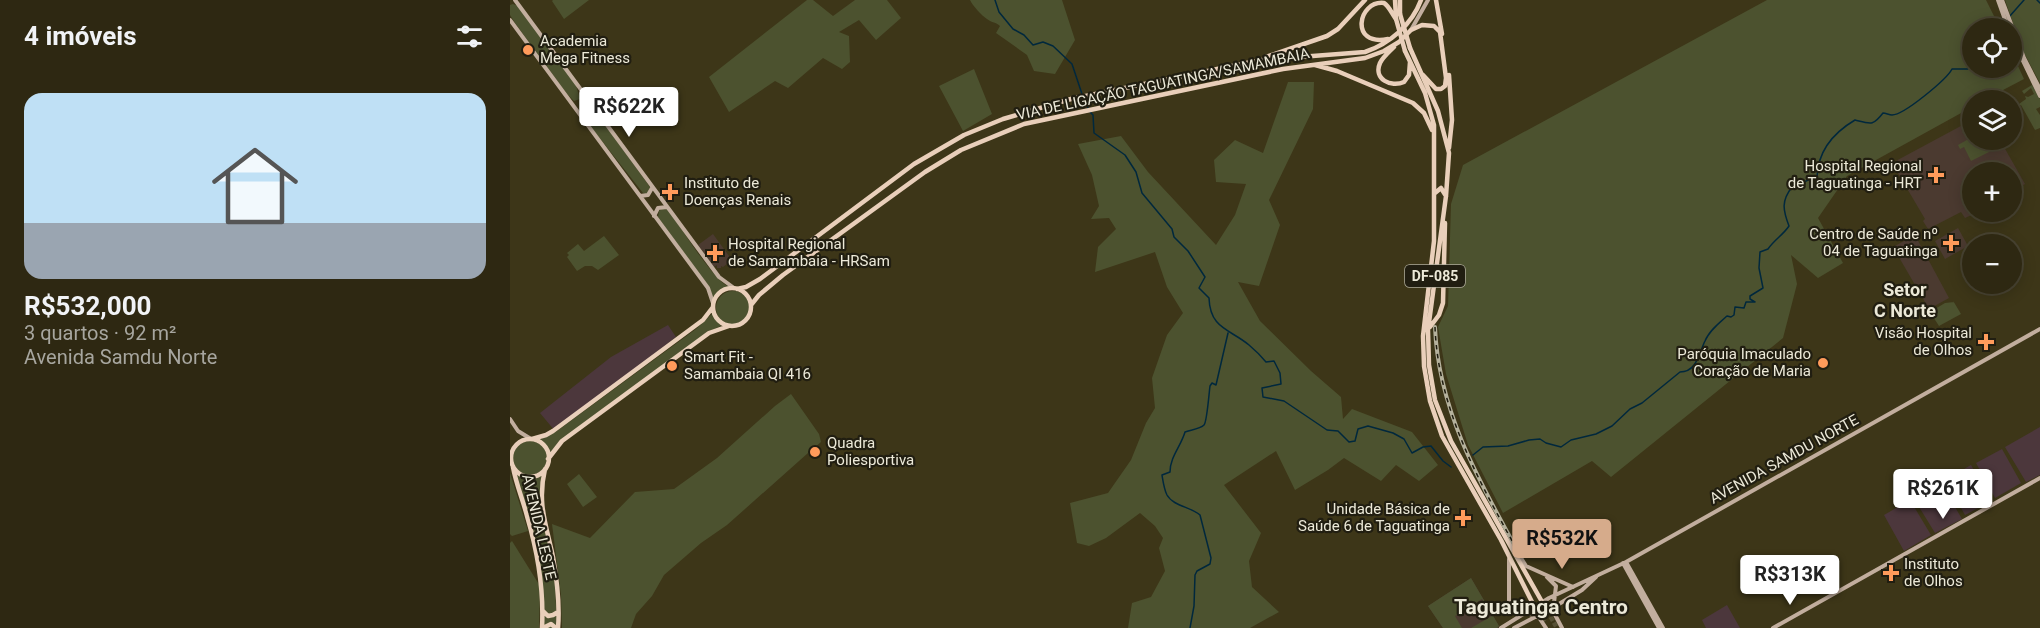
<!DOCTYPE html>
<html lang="pt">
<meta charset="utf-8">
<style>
:root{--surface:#2e2812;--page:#36301b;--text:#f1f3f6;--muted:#a7a69f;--line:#494432;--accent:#d6ab8b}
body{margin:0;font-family:Roboto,sans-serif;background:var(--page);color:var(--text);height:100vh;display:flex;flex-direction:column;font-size:22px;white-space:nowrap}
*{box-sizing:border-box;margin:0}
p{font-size:20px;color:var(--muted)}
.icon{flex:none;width:33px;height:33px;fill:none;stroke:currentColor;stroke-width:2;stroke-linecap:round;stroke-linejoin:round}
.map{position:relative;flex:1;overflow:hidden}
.details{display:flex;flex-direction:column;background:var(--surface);width:510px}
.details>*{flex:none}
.buttons{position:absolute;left:1452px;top:18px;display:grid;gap:12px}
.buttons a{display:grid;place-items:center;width:60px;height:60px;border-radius:50%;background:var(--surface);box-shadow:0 3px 15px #0003,0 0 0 2px var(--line);font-size:30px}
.price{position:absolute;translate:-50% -51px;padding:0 14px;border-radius:6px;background:#fff;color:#222;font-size:20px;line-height:39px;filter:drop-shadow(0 2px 3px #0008)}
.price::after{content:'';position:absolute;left:50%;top:36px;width:18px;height:14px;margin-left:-9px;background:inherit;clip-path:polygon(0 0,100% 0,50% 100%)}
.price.active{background:var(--accent);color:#111}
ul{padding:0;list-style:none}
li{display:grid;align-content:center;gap:12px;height:318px;padding:0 24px}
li+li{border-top:2px solid var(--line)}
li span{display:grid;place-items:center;height:186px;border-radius:18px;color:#555}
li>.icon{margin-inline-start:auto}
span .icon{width:108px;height:108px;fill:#fffc;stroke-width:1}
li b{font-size:26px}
h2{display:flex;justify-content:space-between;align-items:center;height:72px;padding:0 24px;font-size:26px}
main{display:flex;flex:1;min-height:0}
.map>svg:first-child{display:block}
.commercial{fill:#4c373c}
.medical{fill:#4b3a30}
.green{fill:#4c522f}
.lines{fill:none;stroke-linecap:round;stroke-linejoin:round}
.stream{stroke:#00283d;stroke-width:1.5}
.primary-tunnel{stroke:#575135;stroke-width:4.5;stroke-dasharray:4.5 2;stroke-linecap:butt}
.secondary{stroke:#c2ae9e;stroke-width:4}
.primary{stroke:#e9cfba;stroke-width:4.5}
.rail-casing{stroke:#b5b19c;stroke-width:4}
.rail{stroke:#211e11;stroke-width:1.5;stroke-dasharray:4.5;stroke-linecap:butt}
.primary-bridge{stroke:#e9cfba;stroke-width:4.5}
.poi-dot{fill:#ff9b5b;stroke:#211e11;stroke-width:2}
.labels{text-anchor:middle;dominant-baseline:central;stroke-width:4.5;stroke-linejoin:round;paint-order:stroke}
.shield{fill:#211e11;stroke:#afac9c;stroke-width:1.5}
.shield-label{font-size:14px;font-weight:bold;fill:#ece9d8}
.poi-label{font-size:15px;fill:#ece9d8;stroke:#211e11;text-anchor:start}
.street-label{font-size:15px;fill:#ece9d8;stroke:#211e11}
.quarter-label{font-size:18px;font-weight:bold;fill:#ece9d8;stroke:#211e11}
.district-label{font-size:21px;font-weight:bold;fill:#ece9d8;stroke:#211e11}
</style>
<main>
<section class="details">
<h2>4 imóveis<svg class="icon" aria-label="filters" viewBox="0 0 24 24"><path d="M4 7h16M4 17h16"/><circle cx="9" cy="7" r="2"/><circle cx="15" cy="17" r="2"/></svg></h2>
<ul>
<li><span style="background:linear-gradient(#bfe0f5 70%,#9aa5b1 0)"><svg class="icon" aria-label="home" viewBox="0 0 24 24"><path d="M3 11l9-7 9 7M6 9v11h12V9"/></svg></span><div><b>R$532,000</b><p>3 quartos · 92 m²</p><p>Avenida Samdu Norte</p></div></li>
</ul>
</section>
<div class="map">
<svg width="1530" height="628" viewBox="0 0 1530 628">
<rect width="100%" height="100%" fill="#3d3618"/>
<path class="commercial" d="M158,325L166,337L45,431L30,413L101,357Z
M1530,427V475L1516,482L1495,447Z
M1492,449L1511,483L1485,498L1466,463Z
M1461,465L1481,501L1455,515L1435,480Z
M1431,483L1452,519L1425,533L1403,497Z
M1400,500L1421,535L1394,551L1374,515Z
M1217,605L1230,628H1196L1192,620Z"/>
<path class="medical" d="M1462,120V140H1490L1515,184L1502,192V172H1462V212H1468L1455,218L1451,212L1418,229L1413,221L1415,219L1382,163Z
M1448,228L1458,246L1435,259L1425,241Z
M203,234L222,260L213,267L211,266V268H207V265L204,267L188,245Z
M1405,235L1439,298L1419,309L1383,247Z
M961,578L989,626L988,628H933L918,606Z"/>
<path class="green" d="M43,0H79L54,19L42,1Z
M297,0H303L323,16L345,0H377L391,18L366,40L349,20L329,32L339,36L340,62L332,69L313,58L278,88L265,81L219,112L199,77Z
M460,0H552L565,40L545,74L524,71L517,55L486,33L490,26C486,22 482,23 477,19C471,15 463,6 460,0Z
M1257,0H1476L1490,28H1462V68H1502V53L1514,79L1474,100H1462V107L1337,176L1308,218L1333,263L1308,278L1281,255L1287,284L1273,338L1101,477L1082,461L993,513L958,445L936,374L928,327L938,306L941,204L953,165Z
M1495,0H1530V83L1512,49Z
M3,4L8,6L65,82L70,99L64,101L57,94L5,23L0,15V5Z
M464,69L482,114L453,131L429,86Z
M778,82H804L803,109L759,200L770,225L749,286L728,282L750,321L801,371L831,397L833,419L842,409L902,432L928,465L909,481L886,465L871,481L834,458L818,470L785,490L766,451L714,485L751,533L739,561L742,587L769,612L740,628H618L622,603L641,597L655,571L649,548L653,538L645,526L630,513L596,538L579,546L567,543L560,503L598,493L621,460L636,423L645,408L642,378L657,335L673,313L657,287L645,252L585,272L588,247L606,229L599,218L581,219L589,206L582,175L568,144L611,136L638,172L706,245L725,215L736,184L706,182L704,160L725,140L753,153Z
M1522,85L1530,99V107L1526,109L1530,115V128L1525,130L1511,105L1502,110V102L1506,99L1509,104L1516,99L1515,96L1518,97L1524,94L1521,88L1514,94L1512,91Z
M82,113L90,118L140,187L137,194L133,193L77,122Z
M1462,137V140H1490L1493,145L1461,161L1454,147L1450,149L1448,145Z
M153,208L158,209C170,226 203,280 219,287L212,289L203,298L200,289L148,217L149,211Z
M94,236L109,255L88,270L82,266H75L67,271L57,257L59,255L57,253L68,244L74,251Z
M206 308a17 17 0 1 1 34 0a17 17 0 1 1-34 0Z
M1442,299L1451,314L1429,326L1420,312L1435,303L1444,302Z
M202,314L211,326L199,331L48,443L39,455L36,447L29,440L47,431L186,329Z
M281,394L309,434L311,442L304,448H310L311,455L299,456L298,453L217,525L191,543L154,575L142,596L126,614L121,628H52L51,595L42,524L80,538L125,492L164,489L207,458L265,406Z
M3 458a17 17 0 1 1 34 0a17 17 0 1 1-34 0Z
M4,469C13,478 24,479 34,470L32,498L45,585L47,628H34L24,539Z
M0,473L18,531L2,536L0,534Z
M69,474L87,497L73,507L57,484Z
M2,541L30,586L29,628H0V543Z
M961,578L989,626L987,628H961L982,616L972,599L945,616L952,628H933L918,606Z"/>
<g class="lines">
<path class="stream" d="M485,0L489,12L503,29L514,35L523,45L533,42L543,46L562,64L572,94
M1527,0L1530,3
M1499,17L1514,0
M1487,28L1493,23
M573,99L578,108
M580,112L583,115L584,133L615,155L626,172L632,193L662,229L664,237L678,251L695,277L689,288L699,298C700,329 720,329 739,345C745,350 751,356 756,362L764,361L770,373L771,384L752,388L753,397L774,401L817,430L828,431L839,442L845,441L848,429L858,426L883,433L894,439L902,453L913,447L921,446L933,461L941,467
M963,455L973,447L998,446L1019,440L1030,439L1036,443L1051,447L1061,440L1086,434L1102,426L1120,409L1132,403L1170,372C1187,372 1189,353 1195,341C1199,331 1209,323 1217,316L1221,317L1224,315L1225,307L1234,308L1236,302H1245L1240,299V296L1253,288L1249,268L1250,252L1258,249C1264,240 1273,235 1279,226C1273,210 1271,201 1282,187C1291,185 1297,179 1307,177C1308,151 1323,133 1345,120C1361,124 1363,126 1373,113C1376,113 1379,115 1382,115C1394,115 1437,79 1442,69H1458L1462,62
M680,628L684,606L685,575L687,571L700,564L701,558L690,515C681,507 663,506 657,495C654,489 653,481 652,475L660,472C660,457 671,446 675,432C680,430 690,429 694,425C697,422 699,393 700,386L702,383L706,385L718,333"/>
<path class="primary-tunnel" d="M1031,600L1047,628
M1023,604L1034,622"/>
<path class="secondary" d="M5,0L209,277L224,288
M1488,0L1498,28
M1492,0L1514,58L1530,89
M0,20L198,288L203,303
M901,30L918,0
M1502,38L1530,96
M130,196L138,195L142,188
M144,216L148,208L157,207
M0,419L8,431L21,439
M0,460L1,462
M1000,540L1016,566L1063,587
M999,559V605L1007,611L1028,616
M1116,562L1153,628
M1113,563L1149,628
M1037,577L1046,586L1043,611L1052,628
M1044,607L1072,590L1086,577
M1028,616L1036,628
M991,628L1039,598L1116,562L1530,329
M1004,628L1027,616
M1263,628L1530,478"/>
<path class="primary" d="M885,0L886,18
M890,0V14
M926,0L932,34
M878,39C839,47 848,0 874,3C879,6 882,14 886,19
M884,47C879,52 873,57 870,63C863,79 881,88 894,82L899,75L900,62
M900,48L928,111L939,153L936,196L918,330L919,365L925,400L941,441L1031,600
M895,51L915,93L924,125V241L913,336L914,366L920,401L932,436L991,540L1023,604
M756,57L817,36L828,29L855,0
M805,65L827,71L903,103L914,113L922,130
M939,75L942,120L939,148
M925,193L931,188L936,196
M203 307a19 19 0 1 1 38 0a19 19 0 1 1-38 0Z
M227,289L236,287L250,279L404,164L454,135L493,119L561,99L751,60L855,52C879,44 902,25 911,0
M241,305L249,295L273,275L415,172L451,150L514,124L773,69L855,58L874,51L889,42L901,30L912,25L924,26L930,32L936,78L935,86L931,89H926L913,75
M920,327L929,315L933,303L935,223
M22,439L36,435L43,431L193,320L203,307
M1 458a19 19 0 1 1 38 0a19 19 0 1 1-38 0Z
M38,459L52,441L199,333L219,326
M3,467C6,484 13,500 17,516C28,553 34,590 32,628
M35,469C27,503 36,524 43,557C47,580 50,605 48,628
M33,611L38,616L43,615L48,612
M33,628L41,624L46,628"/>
<defs>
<path id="rail" d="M925,327C928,407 967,478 1005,546"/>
</defs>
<use href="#rail" class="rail-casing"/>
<use href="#rail" class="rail"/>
<path class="primary-bridge" d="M890,14L900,48
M886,19L895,51"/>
</g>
<g class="poi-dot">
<circle cx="18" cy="50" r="6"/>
<path d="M1423 166h6v6h6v6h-6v6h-6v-6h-6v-6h6z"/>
<path d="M157 183h6v6h6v6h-6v6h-6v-6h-6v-6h6z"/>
<path d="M1438 234h6v6h6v6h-6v6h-6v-6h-6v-6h6z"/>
<path d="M202 244h6v6h6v6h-6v6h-6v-6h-6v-6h6z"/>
<path d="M1473 333h6v6h6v6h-6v6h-6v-6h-6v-6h6z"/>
<circle cx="1313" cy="363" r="6"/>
<circle cx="162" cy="366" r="6"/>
<circle cx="305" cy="452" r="6"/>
<path d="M950 509h6v6h6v6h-6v6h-6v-6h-6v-6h6z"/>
<path d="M1378 564h6v6h6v6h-6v6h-6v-6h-6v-6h6z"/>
</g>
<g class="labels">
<rect class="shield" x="895" y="265" width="60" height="22" rx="4.5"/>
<g class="shield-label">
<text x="925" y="276">DF-085</text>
</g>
<g class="poi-label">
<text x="30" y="41">Academia<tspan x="30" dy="17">Mega Fitness</tspan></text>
<text x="1412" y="166" text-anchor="end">Hospital Regional<tspan x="1412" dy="17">de Taguatinga - HRT</tspan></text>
<text x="174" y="183">Instituto de<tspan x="174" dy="17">Doenças Renais</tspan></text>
<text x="1428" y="234" text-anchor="end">Centro de Saúde nº<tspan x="1428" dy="17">04 de Taguatinga</tspan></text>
<text x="218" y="244">Hospital Regional<tspan x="218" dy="17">de Samambaia - HRSam</tspan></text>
<text x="1462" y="333" text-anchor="end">Visão Hospital<tspan x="1462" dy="17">de Olhos</tspan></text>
<text x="1301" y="354" text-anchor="end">Paróquia Imaculado<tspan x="1301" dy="17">Coração de Maria</tspan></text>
<text x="174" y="357">Smart Fit -<tspan x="174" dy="17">Samambaia QI 416</tspan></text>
<text x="317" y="443">Quadra<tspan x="317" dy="17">Poliesportiva</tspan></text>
<text x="940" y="509" text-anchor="end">Unidade Básica de<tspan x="940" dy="17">Saúde 6 de Taguatinga</tspan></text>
<text x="1394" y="564">Instituto<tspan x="1394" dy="17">de Olhos</tspan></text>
</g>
<g class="street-label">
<text transform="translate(653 84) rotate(-12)">VIA DE LIGAÇÃO TAGUATINGA/SAMAMBAIA</text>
<text transform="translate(1274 459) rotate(-29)">AVENIDA SAMDU NORTE</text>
<text transform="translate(29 527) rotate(77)">AVENIDA LESTE</text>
</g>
<g class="quarter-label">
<text x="1395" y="289">Setor<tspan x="1395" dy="21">C Norte</tspan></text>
</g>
<g class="district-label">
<text x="1031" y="607">Taguatinga Centro</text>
</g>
</g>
</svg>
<div class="buttons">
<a><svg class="icon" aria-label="locate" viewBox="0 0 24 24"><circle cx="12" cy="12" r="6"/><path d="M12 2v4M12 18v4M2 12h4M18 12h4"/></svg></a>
<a><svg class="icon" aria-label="layers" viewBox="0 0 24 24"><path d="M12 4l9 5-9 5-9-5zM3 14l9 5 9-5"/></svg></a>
<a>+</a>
<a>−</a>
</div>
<b class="price" style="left:119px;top:138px">R$622K</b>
<b class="price" style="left:1433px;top:520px">R$261K</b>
<b class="price active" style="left:1052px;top:570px">R$532K</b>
<b class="price" style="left:1280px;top:606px">R$313K</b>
</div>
</main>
